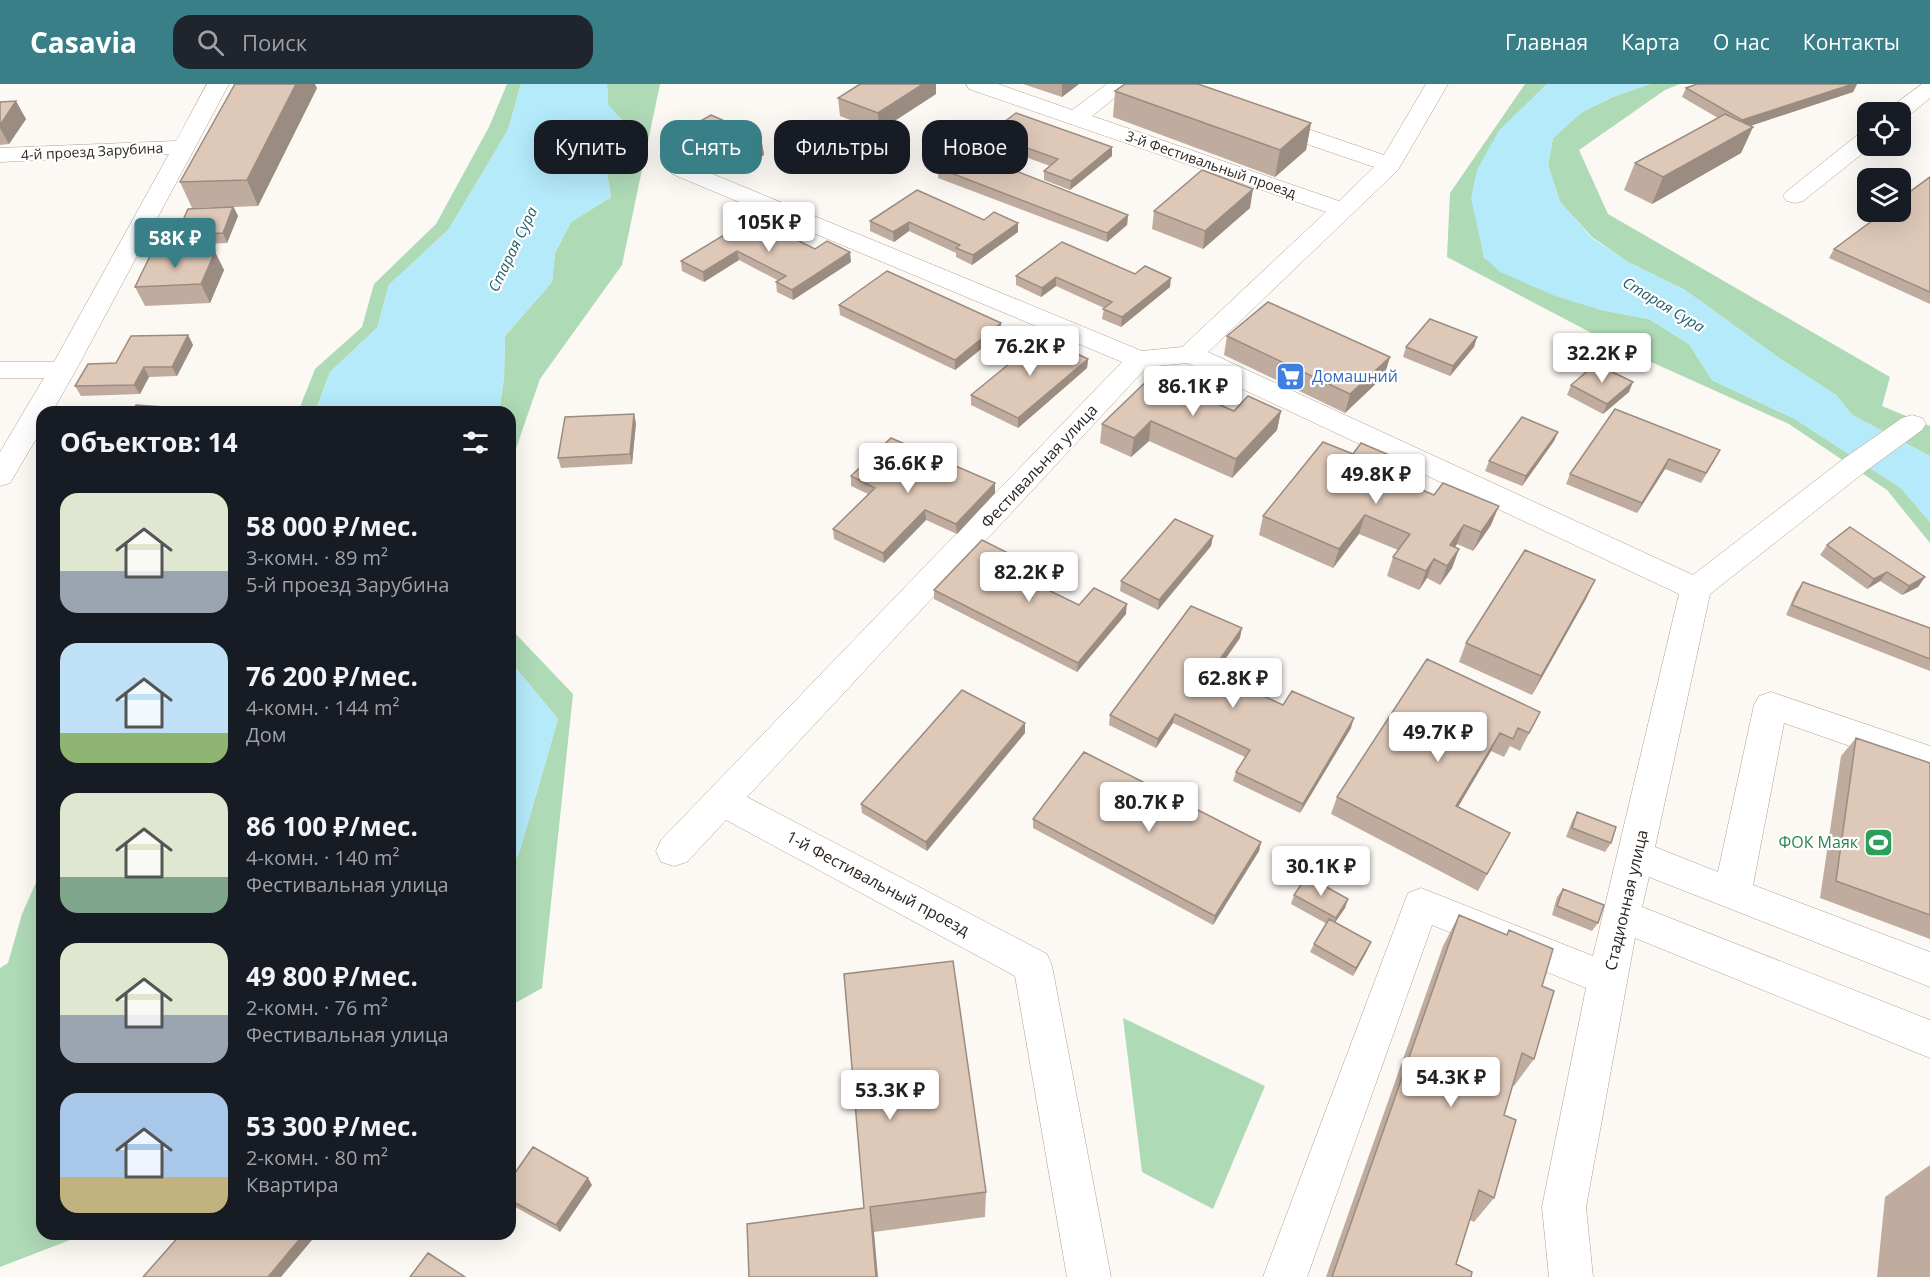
<!DOCTYPE html>
<html lang="ru">
<meta charset="utf-8">
<style>
:root{--surface:#171b24;--page:#20242c;--text:#f1f3f6;--muted:#9ea1a6;--accent:#387f87}
body{margin:0;font-family:"Open Sans",sans-serif;background:var(--page);color:var(--text);height:100vh;display:flex;flex-direction:column;font-size:22px;white-space:nowrap}
*{box-sizing:border-box;margin:0}
p{font-size:20px;color:var(--muted)}
.icon{flex:none;width:33px;height:33px;fill:none;stroke:currentColor;stroke-width:2;stroke-linecap:round;stroke-linejoin:round}
.map{position:relative;flex:1;overflow:hidden}
.panel{position:absolute;left:36px;top:322px;width:480px;height:834px;display:flex;flex-direction:column;background:var(--surface);border-radius:18px;box-shadow:0 6px 24px #0002}
.panel>*{flex:none}
.hud{position:absolute;left:534px;top:36px;width:570px;height:54px;display:flex;gap:12px}
.tools{position:absolute;left:1857px;top:18px;display:grid;gap:12px}
.tools a{display:grid;place-items:center;width:54px;height:54px;border-radius:12px;background:var(--surface);box-shadow:0 6px 24px #0002;font-size:30px}
.price{position:absolute;translate:-50% -51px;padding:0 14px;border-radius:6px;background:#fff;color:#222;font-size:20px;line-height:39px;filter:drop-shadow(0 2px 3px #0008)}
.price::after{content:'';position:absolute;left:50%;top:36px;width:18px;height:14px;margin-left:-9px;background:inherit;clip-path:polygon(0 0,100% 0,50% 100%)}
.price.current{background:var(--accent);color:#fff}
ul{padding:0;list-style:none}
li{display:flex;align-items:center;gap:18px;height:150px;padding:0 24px}
li span{display:grid;place-items:center;flex:none;width:168px;height:120px;border-radius:18px;color:#555}
li>.icon{margin-inline-start:auto}
span .icon{width:72px;height:72px;fill:#fffc;stroke-width:1}
li b{font-size:26px}
h2{display:flex;justify-content:space-between;align-items:center;height:72px;padding:0 24px;font-size:26px}
.pill{padding:0 21px;border-radius:18px;background:var(--surface);box-shadow:0 6px 24px #0002;font-size:21px;line-height:54px}
.pill.current{background:var(--accent);color:#fff}
header{display:flex;align-items:center;gap:36px;box-sizing:border-box;height:84px;padding:0 30px;background:var(--accent);color:#fff}
header strong{font-size:28px}
nav{display:flex;gap:33px;margin-inline-start:auto;font-size:21px}
.search{width:420px;height:54px;background:var(--page);display:flex;align-items:center;gap:15px;box-sizing:border-box;padding:0 21px;border-radius:18px;color:var(--muted);font-size:22px}
.map>svg:first-child{display:block}
.green{fill:#afdab6}
.water{fill:#b4eafa}
.lines{fill:none;stroke-linecap:round;stroke-linejoin:round}
.minor-casing{stroke:#b49f8f;stroke-width:1}
.minor{fill:#fff;fill-rule:evenodd}
.wall{fill:#bfac9e}
.shaded-wall{fill:#9b8c81}
.building{fill:#dec8b8;stroke:#9b8c81;stroke-width:1.5}
.labels{text-anchor:middle;dominant-baseline:central;stroke-width:4.5;stroke-linejoin:round;paint-order:stroke}
.far-street-label{font-size:14px;fill:#2e2620;stroke:#fff}
.far-water-label{font-size:15px;font-style:italic;fill:#255d6b;stroke:#fff}
.shop-label{font-size:16px;fill:#366cbe;stroke:#fff;text-anchor:start}
.street-label{font-size:16px;fill:#2e2620;stroke:#fff}
.leisure-label{font-size:16px;fill:#27864d;stroke:#fff;text-anchor:end}
</style>
<header>
<strong>Casavia</strong>
<div class="search"><svg class="icon" aria-label="search" viewBox="0 0 24 24"><circle cx="10" cy="10" r="6"/><path d="M15 15l6 6"/></svg>Поиск</div>
<nav><a>Главная</a><a>Карта</a><a>О нас</a><a>Контакты</a></nav>
</header>
<div class="map">
<svg width="1930" height="1193" viewBox="0 0 1930 1193">
<rect width="100%" height="100%" fill="#fcf8f4"/>
<path class="green" d="M507,0H521L508,46L449,145L389,201L377,244L330,288L315,328H298L315,285L362,243L374,200L436,140L489,43Z
M607,0H660L622,181L540,295L510,382V328H499L504,293L505,252L552,198L555,169L571,138L611,113L606,84L629,44L608,21Z
M1525,0H1547L1498,48L1479,144L1484,174L1601,226L1649,235L1689,260L1712,296L1795,335L1901,404L1930,438V459L1887,406L1789,340L1618,263L1447,173L1450,109Z
M1650,0H1680L1665,6L1579,66L1608,130L1890,293L1882,322L1930,342V372L1852,331L1836,311L1779,274L1685,206L1628,178L1592,153L1560,118L1548,81L1553,54L1582,28L1615,12Z
M510,484L512,546L573,610L542,904L510,922V786L520,766L558,635L510,577Z
M42,785V827L38,836L42,877V1150L83,1151L0,1183V884L8,879L22,830Z
M1123,934L1265,1002L1213,1125L1142,1088Z"/>
<path class="water" d="M521,0H607L608,21L629,44L606,84L611,113L571,138L555,169L552,198L505,252L504,293L499,328H315L330,288L377,244L389,201L449,145L508,46Z
M1547,0H1650L1615,12L1582,28L1553,54L1548,81L1560,118L1592,154L1628,178L1685,206L1779,274L1836,311L1852,331L1930,372V438L1901,404L1795,335L1712,296L1689,260L1649,235L1601,226L1555,212L1500,188L1484,173L1471,114L1477,86L1498,48Z
M510,577L558,635L520,766L510,786Z"/>
<g class="lines">
<defs>
<path id="minor" d="M207,0H229L76,286L52,328H42V345L10,399L0,402V368L44,294H0V278H54L169,70L0,78V64L176,57Z
M966,0H998L1072,26L1107,0H1132L1092,32L1339,117L1374,83L1257,43L1254,38L1257,33L1265,31L1273,33L1384,71L1426,0H1448L1398,86L1208,268L1693,491L1846,373L1902,334L1912,331L1922,334L1926,340L1922,346L1866,387L1710,510L1655,763L1718,788L1754,621L1759,612L1771,608L1930,662V690L1784,639L1753,801L1930,868V903L1649,793L1642,823L1930,936V974L1635,854L1586,1123L1593,1193H1549L1542,1123L1586,904L1432,841L1307,1193H1263L1408,809L1421,804L1593,872L1679,510L1187,279L1147,283L747,713L1047,870L1052,882L1111,1193H1067L1015,892L726,736L687,778L674,782L661,778L656,767L661,756L1122,278L672,90L669,85L672,80L680,78L688,80L1142,267L1182,263L1326,128L969,5Z
M1922,0H1930V14L1907,33L1900,34V28H1888L1891,23Z
M1868,47V62H1872L1803,117L1795,119L1787,117L1783,112L1787,107L1860,49Z"/>
</defs>
<use href="#minor" class="minor-casing"/>
<use href="#minor" class="minor"/>
</g>
<path class="wall" d="M860,0H936V10L879,47L840,32L838,14Z
M1023,0H1079L1062,13Z
M1697,0H1857L1853,8L1750,42L1753,43L1741,69L1652,120L1624,106L1635,79L1718,34L1682,13L1686,4Z
M317,4L258,122L234,123L238,132L227,159L181,161L176,152L227,123L192,124L180,98Z
M1115,7L1311,39L1306,66L1275,93L1113,33Z
M0,18L26,35L9,60L0,61Z
M688,44L761,53L764,71L741,84L691,62Z
M988,50L1112,63V72L1070,106L1044,96V87L1050,82L988,59Z
M938,84L1128,131L1127,141L1107,158L938,94Z
M1930,93V220L1829,174L1834,165Z
M1250,124L1203,165L1152,145L1154,127Z
M752,134L815,165L851,178L793,216L777,208L776,198L779,197L739,176L704,198L682,187L681,177Z
M984,136L1018,148L972,181L956,173V169L909,147L894,158L870,147V137Z
M215,168L224,186L210,219L145,222L135,203Z
M1135,190L1170,203L1121,243L1102,235L1104,224L1056,202L1041,213L1016,201V192Z
M839,221L1001,239V249L955,286L840,231Z
M188,251L193,261L177,292L149,293L140,310L81,312L75,302L116,279Z
M1227,252L1390,273L1384,292L1345,329L1224,271Z
M1477,253L1474,263L1450,292L1403,273L1406,263Z
M1088,275L1087,284L1018,344L971,321V311Z
M1571,301L1629,308L1603,330L1567,311Z
M1615,325L1715,376L1701,399L1665,385L1637,429L1566,400L1570,390Z
M1234,327H1281L1277,346L1232,394L1149,357L1131,373L1100,359L1102,340Z
M636,339L632,380L561,384L558,374Z
M1558,348L1554,357L1522,402L1485,387L1489,377Z
M851,392L995,399V409L957,450L926,436L884,479L834,455L833,445L868,410L851,402Z
M1395,395L1491,441L1473,467L1457,460L1455,463L1459,465L1452,484L1440,501L1427,494L1419,506L1387,492L1393,473L1398,466L1359,450L1333,484L1259,451L1263,432Z
M1213,452L1211,462L1158,526L1120,507L1121,497Z
M1827,461L1925,493L1918,503L1902,511L1880,497L1867,505L1820,471Z
M1028,479V489L1023,494L1079,521L1126,530L1077,588L934,515V506Z
M1595,496L1586,515L1532,611L1459,578L1466,559Z
M1803,498L1930,544V587L1786,531L1796,508Z
M1240,554L1215,590L1283,621L1351,644L1300,729L1233,697L1236,688L1245,673L1173,639L1156,664L1109,641L1110,631Z
M1540,628L1520,667L1510,662L1504,673L1491,667L1458,723L1510,749L1478,807L1331,730L1337,713Z
M1025,649L927,767L862,729L861,720Z
M1856,654L1930,679V855L1820,814L1841,672Z
M1577,728L1611,759L1605,768L1566,753L1572,737Z
M1033,735L1261,758L1259,767L1213,841L1033,744Z
M1563,805L1598,839L1592,847L1552,831L1557,813Z
M1294,811L1348,815L1345,824L1335,838L1367,867L1353,892L1310,868L1314,860L1327,840L1291,820Z
M1459,831L1506,851L1509,846L1542,902L1534,975L1514,1002L1513,1001L1504,1031L1494,1114L1474,1138L1470,1136L1456,1180L1471,1193H1326L1443,862Z
M1930,1081V1193H1877L1885,1113Z
M510,1096L592,1101L560,1148L510,1120Z
M986,1108L985,1133L874,1148L747,1140Z"/>
<path class="shaded-wall" d="M296,0H315L317,4L258,122L247,96Z
M923,0H936V10L879,47L878,29Z
M1062,0H1079L1062,13Z
M1853,0H1857L1853,8L1738,46L1742,36Z
M16,17L26,35L9,60L0,44V41Z
M1311,39L1306,66L1275,93L1280,66Z
M1753,43L1741,69L1652,120L1663,93Z
M761,53L764,71L741,84L739,66Z
M1112,63V72L1070,106L1071,97Z
M1253,105L1250,124L1203,165L1205,147Z
M233,123L238,132L227,159L223,149Z
M1128,131L1127,141L1107,158V149Z
M909,138V147L894,158L893,148Z
M1018,139V148L972,181L973,171Z
M737,167L739,176L704,198L703,188Z
M215,168L224,186L210,219L201,200Z
M850,168L851,178L793,216L792,206Z
M1056,193V202L1041,213L1042,204Z
M1171,194L1170,203L1121,243L1122,233Z
M1001,239V249L955,286V276Z
M188,251L193,261L177,292L172,283Z
M1477,253L1474,263L1450,292L1453,282Z
M1390,273L1384,292L1345,329L1350,310Z
M1088,275L1087,284L1018,344V334Z
M144,283L149,293L140,310L134,301Z
M1633,298L1629,308L1603,330L1607,320Z
M1281,327L1277,346L1232,394L1236,375Z
M634,330L636,339L632,380L630,370Z
M1151,337L1149,357L1131,373L1134,354Z
M1558,348L1554,357L1522,402L1526,392Z
M1669,375L1665,385L1637,429L1642,419Z
M1401,376L1395,395L1388,392Z
M995,399V409L957,450L956,440Z
M1499,422L1491,441L1473,467L1481,448Z
M925,426L926,436L884,479L883,469Z
M1365,431L1359,450L1333,484L1339,465Z
M1464,441L1457,460L1443,480L1450,461Z
M1213,452L1211,462L1158,526L1159,516Z
M1459,465L1452,484L1440,501L1447,482Z
M1434,475L1427,494L1419,506L1426,487Z
M1028,479V489L1017,500V491Z
M1887,488L1880,497L1867,505L1874,495Z
M1925,493L1918,503L1902,511L1909,502Z
M1595,496L1586,515L1532,611L1541,592Z
M1127,520L1126,530L1077,588L1078,579Z
M1242,544L1240,554L1209,598L1211,588Z
M1175,630L1173,639L1156,664L1158,655Z
M1354,634L1351,644L1300,729L1303,720Z
M1025,639V649L927,767L926,758Z
M1500,649L1491,667L1448,740L1456,722Z
M1261,758L1259,767L1213,841L1215,832Z
M1348,815L1345,824L1332,843L1336,834Z
M1371,858L1367,867L1353,892L1356,884Z
M588,1094L592,1101L560,1148L556,1141Z
M870,1123L874,1148L878,1193H876Z
M304,1150H317L281,1193H268Z"/>
<path class="building" d="M235,0H296L247,96L180,98Z
M860,0H923L878,29L838,14Z
M1125,0H1198L1311,39L1280,66L1115,7Z
M1697,0H1853L1742,36L1686,4Z
M16,17L0,41V18Z
M1016,29L1112,63L1071,97L1044,87L1058,75L988,50Z
M1725,30L1753,43L1663,93L1635,79Z
M711,31L761,53L739,66L688,44Z
M965,67L1128,131L1107,149L938,84Z
M1202,86L1253,105L1205,147L1154,127Z
M1930,93V208L1834,165L1884,128H1900V115Z
M917,106L984,136L994,128L1018,139L973,171L956,164L960,161L909,138L893,148L870,137Z
M233,123L223,149L176,152L188,125Z
M752,134L815,165L827,157L850,168L792,206L776,198L786,192L737,167L703,188L681,177Z
M1062,158L1135,190L1145,182L1171,194L1122,233L1103,225L1112,218L1056,193L1042,204L1016,192Z
M215,168L201,200L135,203L151,170Z
M887,187L1001,239L955,276L839,221Z
M1268,218L1390,273L1350,310L1227,252Z
M1430,235L1477,253L1453,282L1406,263Z
M188,251L172,283H144L134,301L75,302L88,280L116,279L131,252Z
M1042,253L1088,275L1018,334L971,311Z
M1596,280L1633,298L1607,320L1571,301Z
M1152,292L1234,327L1248,312L1281,327L1236,375L1151,337L1134,354L1102,340Z
M136,321L192,325L190,328H131Z
M1615,325L1720,366L1706,389L1669,375L1642,419L1570,390Z
M634,330L630,370L558,374L565,333Z
M1522,333L1558,348L1526,392L1489,377Z
M891,354L995,399L956,440L925,426L883,469L833,445L875,404L851,392Z
M1323,358L1353,370L1361,359L1401,376L1388,392L1434,411L1443,399L1499,422L1481,448L1464,441L1450,461L1459,465L1447,482L1434,475L1426,487L1393,473L1410,450L1365,431L1339,465L1263,432Z
M1175,435L1213,452L1159,516L1121,497Z
M1850,443L1925,493L1909,502L1887,488L1874,495L1827,461Z
M982,456L1028,479L1017,491L1079,521L1094,504L1127,520L1078,579L934,506Z
M1525,466L1595,496L1541,592L1466,559Z
M1803,498L1930,544V575L1792,521Z
M1191,522L1242,544L1211,588L1283,621L1292,607L1354,634L1303,720L1236,688L1250,666L1175,630L1158,655L1110,631Z
M1427,575L1540,628L1529,649L1518,644L1513,655L1500,649L1456,722L1510,749L1487,790L1337,713Z
M962,606L1025,639L926,758L861,720Z
M1856,654L1930,679V831L1836,797Z
M1084,668L1261,758L1215,832L1033,735Z
M1577,728L1616,743L1611,759L1572,744Z
M1307,792L1348,815L1336,834L1294,811Z
M1563,805L1604,821L1598,839L1557,822Z
M1459,831L1507,851L1509,846L1553,865L1542,902L1554,907L1534,975L1522,969L1504,1031L1516,1036L1494,1114L1479,1106L1456,1180L1472,1188L1471,1193H1332Z
M1329,835L1371,858L1356,884L1314,860Z
M953,877L986,1108L870,1123L876,1193H749L747,1140L864,1124L844,890Z
M533,1063L588,1094L556,1141L510,1116V1096Z
M181,1150H304L268,1193H143Z
M428,1169L465,1193H410Z"/>
<defs>
<symbol id="supermarket-square" viewBox="-11 -11 22 22"><rect x="-9" y="-9" width="18" height="18" rx="4" fill="#3f7fe0" stroke="#fff"/><path d="M-6-5.5h2.5l.6 2H6L4.5 2H-2.5L-4.4-4H-6ZM-1.5 3.2a1.3 1.3 0 1 0 .1 0ZM3 3.2a1.3 1.3 0 1 0 .1 0Z" fill="#fff"/></symbol>
<symbol id="stadium-square" viewBox="-11 -11 22 22"><rect x="-9" y="-9" width="18" height="18" rx="4" fill="#2e9e5b" stroke="#fff"/><path d="M0-5a6.5 5 0 1 0 0 10a6.5 5 0 1 0 0-10ZM-3.5-1.8h7v3.6h-7Z" fill="#fff"/></symbol>
</defs>
<g fill-rule="evenodd">
<use href="#supermarket-square" x="1274" y="276" width="33" height="33"/>
<use href="#stadium-square" x="1862" y="742" width="33" height="33"/>
</g>
<g class="labels">
<g class="far-street-label">
<text transform="translate(92 67) rotate(-3)">4-й проезд Зарубина</text>
<text transform="translate(1211 80) rotate(19)">3-й Фестивальный проезд</text>
</g>
<g class="far-water-label">
<text transform="translate(512 165) rotate(-64)">Старая Сура</text>
<text transform="translate(1664 220) rotate(31)">Старая Сура</text>
</g>
<g class="shop-label">
<text x="1312" y="292">Домашний</text>
</g>
<g class="street-label">
<text transform="translate(1039 382) rotate(-47)">Фестивальная улица</text>
<text transform="translate(878 799) rotate(28)">1-й Фестивальный проезд</text>
<text transform="translate(1626 816) rotate(-77)">Стадионная улица</text>
</g>
<g class="leisure-label">
<text x="1858" y="758">ФОК Маяк</text>
</g>
</g>
</svg>
<div class="tools">
<a><svg class="icon" aria-label="locate" viewBox="0 0 24 24"><circle cx="12" cy="12" r="6"/><path d="M12 2v4M12 18v4M2 12h4M18 12h4"/></svg></a>
<a><svg class="icon" aria-label="layers" viewBox="0 0 24 24"><path d="M12 4l9 5-9 5-9-5zM3 14l9 5 9-5"/></svg></a>
</div>
<b class="price" style="left:769px;top:169px">105K ₽</b>
<b class="price current" style="left:175px;top:185px">58K ₽</b>
<b class="price" style="left:1030px;top:293px">76.2K ₽</b>
<b class="price" style="left:1602px;top:300px">32.2K ₽</b>
<b class="price" style="left:1193px;top:333px">86.1K ₽</b>
<b class="price" style="left:908px;top:410px">36.6K ₽</b>
<b class="price" style="left:1376px;top:421px">49.8K ₽</b>
<b class="price" style="left:1029px;top:519px">82.2K ₽</b>
<b class="price" style="left:1233px;top:625px">62.8K ₽</b>
<b class="price" style="left:1438px;top:679px">49.7K ₽</b>
<b class="price" style="left:1149px;top:749px">80.7K ₽</b>
<b class="price" style="left:1321px;top:813px">30.1K ₽</b>
<b class="price" style="left:1451px;top:1024px">54.3K ₽</b>
<b class="price" style="left:890px;top:1037px">53.3K ₽</b>
<div class="hud">
<a class="pill">Купить</a>
<a class="pill current">Снять</a>
<a class="pill">Фильтры</a>
<a class="pill">Новое</a>
</div>
<section class="panel">
<h2>Объектов: 14<svg class="icon" aria-label="filters" viewBox="0 0 24 24"><path d="M4 7h16M4 17h16"/><circle cx="9" cy="7" r="2"/><circle cx="15" cy="17" r="2"/></svg></h2>
<ul>
<li><span style="background:linear-gradient(#dfe7d0 65%,#9aa5b1 0)"><svg class="icon" aria-label="home" viewBox="0 0 24 24"><path d="M3 11l9-7 9 7M6 9v11h12V9"/></svg></span><div><b>58 000 ₽/мес.</b><p>3-комн. · 89 m²</p><p>5-й проезд Зарубина</p></div></li>
<li><span style="background:linear-gradient(#bfe0f5 75%,#8fb573 0)"><svg class="icon" aria-label="home" viewBox="0 0 24 24"><path d="M3 11l9-7 9 7M6 9v11h12V9"/></svg></span><div><b>76 200 ₽/мес.</b><p>4-комн. · 144 m²</p><p>Дом</p></div></li>
<li><span style="background:linear-gradient(#dfe7d0 70%,#7fa58c 0)"><svg class="icon" aria-label="home" viewBox="0 0 24 24"><path d="M3 11l9-7 9 7M6 9v11h12V9"/></svg></span><div><b>86 100 ₽/мес.</b><p>4-комн. · 140 m²</p><p>Фестивальная улица</p></div></li>
<li><span style="background:linear-gradient(#dfe7d0 60%,#9aa5b1 0)"><svg class="icon" aria-label="home" viewBox="0 0 24 24"><path d="M3 11l9-7 9 7M6 9v11h12V9"/></svg></span><div><b>49 800 ₽/мес.</b><p>2-комн. · 76 m²</p><p>Фестивальная улица</p></div></li>
<li><span style="background:linear-gradient(#a9c7e8 70%,#c2b280 0)"><svg class="icon" aria-label="home" viewBox="0 0 24 24"><path d="M3 11l9-7 9 7M6 9v11h12V9"/></svg></span><div><b>53 300 ₽/мес.</b><p>2-комн. · 80 m²</p><p>Квартира</p></div></li>
</ul>
</section>
</div>
